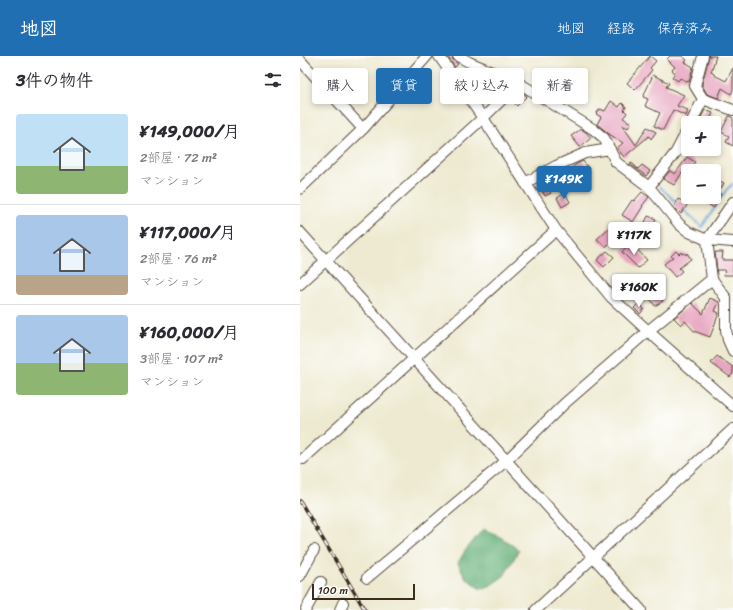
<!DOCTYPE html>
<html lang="ja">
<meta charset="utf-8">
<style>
:root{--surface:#fff;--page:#f2f2f3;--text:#2b2b33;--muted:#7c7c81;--line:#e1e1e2;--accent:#1f6fb2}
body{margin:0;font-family:Sriracha,"Klee One",sans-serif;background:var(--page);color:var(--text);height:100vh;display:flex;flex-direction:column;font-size:15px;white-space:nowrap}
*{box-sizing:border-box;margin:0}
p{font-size:13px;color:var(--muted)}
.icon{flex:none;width:22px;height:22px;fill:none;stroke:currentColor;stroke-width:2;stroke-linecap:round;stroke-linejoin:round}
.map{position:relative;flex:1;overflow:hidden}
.drawer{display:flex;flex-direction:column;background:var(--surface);width:300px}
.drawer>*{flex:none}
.top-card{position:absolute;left:12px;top:12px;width:361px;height:36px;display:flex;gap:8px}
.controls{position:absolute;left:381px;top:60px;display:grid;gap:8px}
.controls a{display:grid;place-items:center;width:40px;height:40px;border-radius:4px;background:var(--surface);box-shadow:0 2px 6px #0003;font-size:20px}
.scale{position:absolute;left:12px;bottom:10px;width:103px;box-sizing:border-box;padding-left:4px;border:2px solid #3b2a1e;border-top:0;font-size:11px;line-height:14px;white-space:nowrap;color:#3b2a1e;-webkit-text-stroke:3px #fff;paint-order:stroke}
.price{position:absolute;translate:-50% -34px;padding:0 9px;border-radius:4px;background:#fff;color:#222;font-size:13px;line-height:26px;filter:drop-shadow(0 1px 2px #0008)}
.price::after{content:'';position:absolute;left:50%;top:24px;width:12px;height:9px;margin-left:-6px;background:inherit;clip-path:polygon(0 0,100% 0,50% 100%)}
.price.current{background:var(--accent);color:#fff}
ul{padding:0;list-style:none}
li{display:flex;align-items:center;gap:12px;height:100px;padding:0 16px}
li+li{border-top:1px solid var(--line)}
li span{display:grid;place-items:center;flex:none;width:112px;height:80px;border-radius:4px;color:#555}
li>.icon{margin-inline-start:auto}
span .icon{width:48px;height:48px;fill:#fffc;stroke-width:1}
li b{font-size:17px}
h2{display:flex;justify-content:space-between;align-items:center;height:48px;padding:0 16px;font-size:17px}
.pill{padding:0 14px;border-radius:4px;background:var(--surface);box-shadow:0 2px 6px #0003;font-size:14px;line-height:36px}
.pill.current{background:var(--accent);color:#fff}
header{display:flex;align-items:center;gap:24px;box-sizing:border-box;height:56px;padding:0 20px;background:var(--accent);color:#fff}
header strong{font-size:19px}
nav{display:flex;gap:22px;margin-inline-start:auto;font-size:14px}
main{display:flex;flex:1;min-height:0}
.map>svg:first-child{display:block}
.forest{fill:#66b078;stroke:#506d4b}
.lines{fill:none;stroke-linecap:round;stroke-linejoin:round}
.stream{stroke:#65a4d7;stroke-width:2}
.building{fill:#e7a6c0}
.minor-casing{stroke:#564739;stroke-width:12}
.minor{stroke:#fff;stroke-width:10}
.rail-casing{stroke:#3b2a1e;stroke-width:3.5}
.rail{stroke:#fff;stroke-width:2;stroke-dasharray:6;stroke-linecap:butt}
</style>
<header>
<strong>地図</strong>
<nav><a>地図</a><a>経路</a><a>保存済み</a></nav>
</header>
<main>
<section class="drawer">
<h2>3件の物件<svg class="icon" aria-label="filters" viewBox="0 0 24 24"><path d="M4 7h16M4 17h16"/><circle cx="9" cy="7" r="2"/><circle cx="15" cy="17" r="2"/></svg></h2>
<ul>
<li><span style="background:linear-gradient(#bfe0f5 65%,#8fb573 0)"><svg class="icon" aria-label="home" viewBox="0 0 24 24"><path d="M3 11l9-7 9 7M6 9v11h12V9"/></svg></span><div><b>¥149,000/月</b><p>2部屋 · 72 m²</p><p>マンション</p></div></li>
<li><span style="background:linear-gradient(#a9c7e8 75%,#b9a48a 0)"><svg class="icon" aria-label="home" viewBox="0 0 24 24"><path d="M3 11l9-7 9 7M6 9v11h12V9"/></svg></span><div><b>¥117,000/月</b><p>2部屋 · 76 m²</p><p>マンション</p></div></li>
<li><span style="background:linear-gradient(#a9c7e8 60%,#8fb573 0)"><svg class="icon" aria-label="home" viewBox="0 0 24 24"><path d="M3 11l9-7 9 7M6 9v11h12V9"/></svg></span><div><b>¥160,000/月</b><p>3部屋 · 107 m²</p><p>マンション</p></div></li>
</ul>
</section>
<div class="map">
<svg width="433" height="554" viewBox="0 0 433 554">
<rect width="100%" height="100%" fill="#fff"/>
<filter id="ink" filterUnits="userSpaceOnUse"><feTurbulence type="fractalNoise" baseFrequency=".025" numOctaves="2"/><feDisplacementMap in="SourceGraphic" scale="8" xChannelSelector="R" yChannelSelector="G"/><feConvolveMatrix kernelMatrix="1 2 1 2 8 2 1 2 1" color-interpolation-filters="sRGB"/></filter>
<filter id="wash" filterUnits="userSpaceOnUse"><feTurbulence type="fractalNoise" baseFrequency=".012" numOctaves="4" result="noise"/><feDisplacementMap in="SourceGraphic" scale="16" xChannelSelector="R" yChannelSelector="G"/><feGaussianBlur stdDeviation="0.9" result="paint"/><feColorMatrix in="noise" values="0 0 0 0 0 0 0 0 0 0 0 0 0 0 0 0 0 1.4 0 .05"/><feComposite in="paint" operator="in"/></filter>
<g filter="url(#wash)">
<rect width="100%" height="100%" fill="#eeead1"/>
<path class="forest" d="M183,473L202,482L219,494L204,520L185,533L179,532L165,521L158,507L165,495Z"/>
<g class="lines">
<path class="stream" d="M360,131L378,148
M382,152L402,171L427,133L433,128"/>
</g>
<g id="blocks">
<path class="building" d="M147,0L152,1L153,4L158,8L155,11Z
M350,0L356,5L350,12L352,14L335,34L327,27Z
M370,0H382L387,4L385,6L393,11L389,26L380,22L378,25L372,21L375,17L372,14L375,11L367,3Z
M409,0H416L411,16L414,18V19L426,25L433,12V34L431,38L422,32L418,42L407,38L402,29Z
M174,15L188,21L174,35L165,24Z
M353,19L369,27L366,31L384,39L377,50L388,54L386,60L373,54L363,74L354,70L360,57L345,50L348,43L343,41Z
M220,35L227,40L217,50L211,43Z
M311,45L319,51L322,47L326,51L324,54L327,57L323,62L331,67L328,72L322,69L336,89L347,71L356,76L351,83L349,80L324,101L317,92L323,87L309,78L297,68L301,61L296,58L300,53L305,55Z
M405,54L413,57L408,67H398Z
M429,60L433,62V90L426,86L429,80L421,76Z
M281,73L287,77L291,82L280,91L271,80Z
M387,101L395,106L385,119L382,117L374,129L363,123L370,115L375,118Z
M283,105L289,113L282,118L279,115L264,125L260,126V125L248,132L251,137L245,140L239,129L259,116L260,117L267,112L269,115L275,109Z
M332,107L338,113L342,109L350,115L346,120L330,108Z
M414,122L424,127L419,136L421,138L414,152L397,141H414Z
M342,136L349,141L342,150H343L333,166L322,159L332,144L334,145Z
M265,137L270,146L262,151L257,142Z
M378,143L388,148L381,158L374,151Z
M348,160L356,163L350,177L342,173Z
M312,169L321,177L306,191L297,183Z
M331,187L347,204L338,212L322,196Z
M307,195L314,201L304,211L297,204Z
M376,195L379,198L381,196L382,198L384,197L386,199L387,197L391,203L379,212L382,215L375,221L364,208L373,201L371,200Z
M415,196H423L422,204H433V219H424L425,214H417Z
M354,223L358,228L354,230L363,245L355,250L346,236L342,239L337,231Z
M410,242L419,246L415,255L419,257L410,281L394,275L385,265L381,269L374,262L392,247L403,258Z
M339,247L344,253L340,258L334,252Z
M417,300L433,311V317L430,321L411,307Z"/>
</g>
</g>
<g filter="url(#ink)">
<use href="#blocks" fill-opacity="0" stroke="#564739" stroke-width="1"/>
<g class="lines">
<defs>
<path id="minor" d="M139,0L183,62L256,174L311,241L348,275L433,350
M158,0L169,6L219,27
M403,0L395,30L403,43L433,54
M0,4L63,73
M391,67L403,43
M225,127L256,110L285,97L310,93
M349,131L376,96L388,73
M0,133L63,73L127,0
M433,146L407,184L412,223L426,242V274L428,284L433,295
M0,176L341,554
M0,228L183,62L219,27L293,73L304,82L316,106L349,131L379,168L389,176L407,184L433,186
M3,403L256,174
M0,520L14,494
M67,522L207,404L264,348L348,275L412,223
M6,553L21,526
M40,554L43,547
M236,554L433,373"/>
</defs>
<use href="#minor" class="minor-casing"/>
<use href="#minor" class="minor"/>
<defs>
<path id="rail" d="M0,445L65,554"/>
</defs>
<use href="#rail" class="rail-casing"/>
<use href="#rail" class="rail"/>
</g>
</g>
</svg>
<div class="controls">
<a>+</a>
<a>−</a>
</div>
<div class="scale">100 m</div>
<b class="price current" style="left:264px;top:144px">¥149K</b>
<b class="price" style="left:334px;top:200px">¥117K</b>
<b class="price" style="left:339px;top:252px">¥160K</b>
<div class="top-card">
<a class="pill">購入</a>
<a class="pill current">賃貸</a>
<a class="pill">絞り込み</a>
<a class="pill">新着</a>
</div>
</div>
</main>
